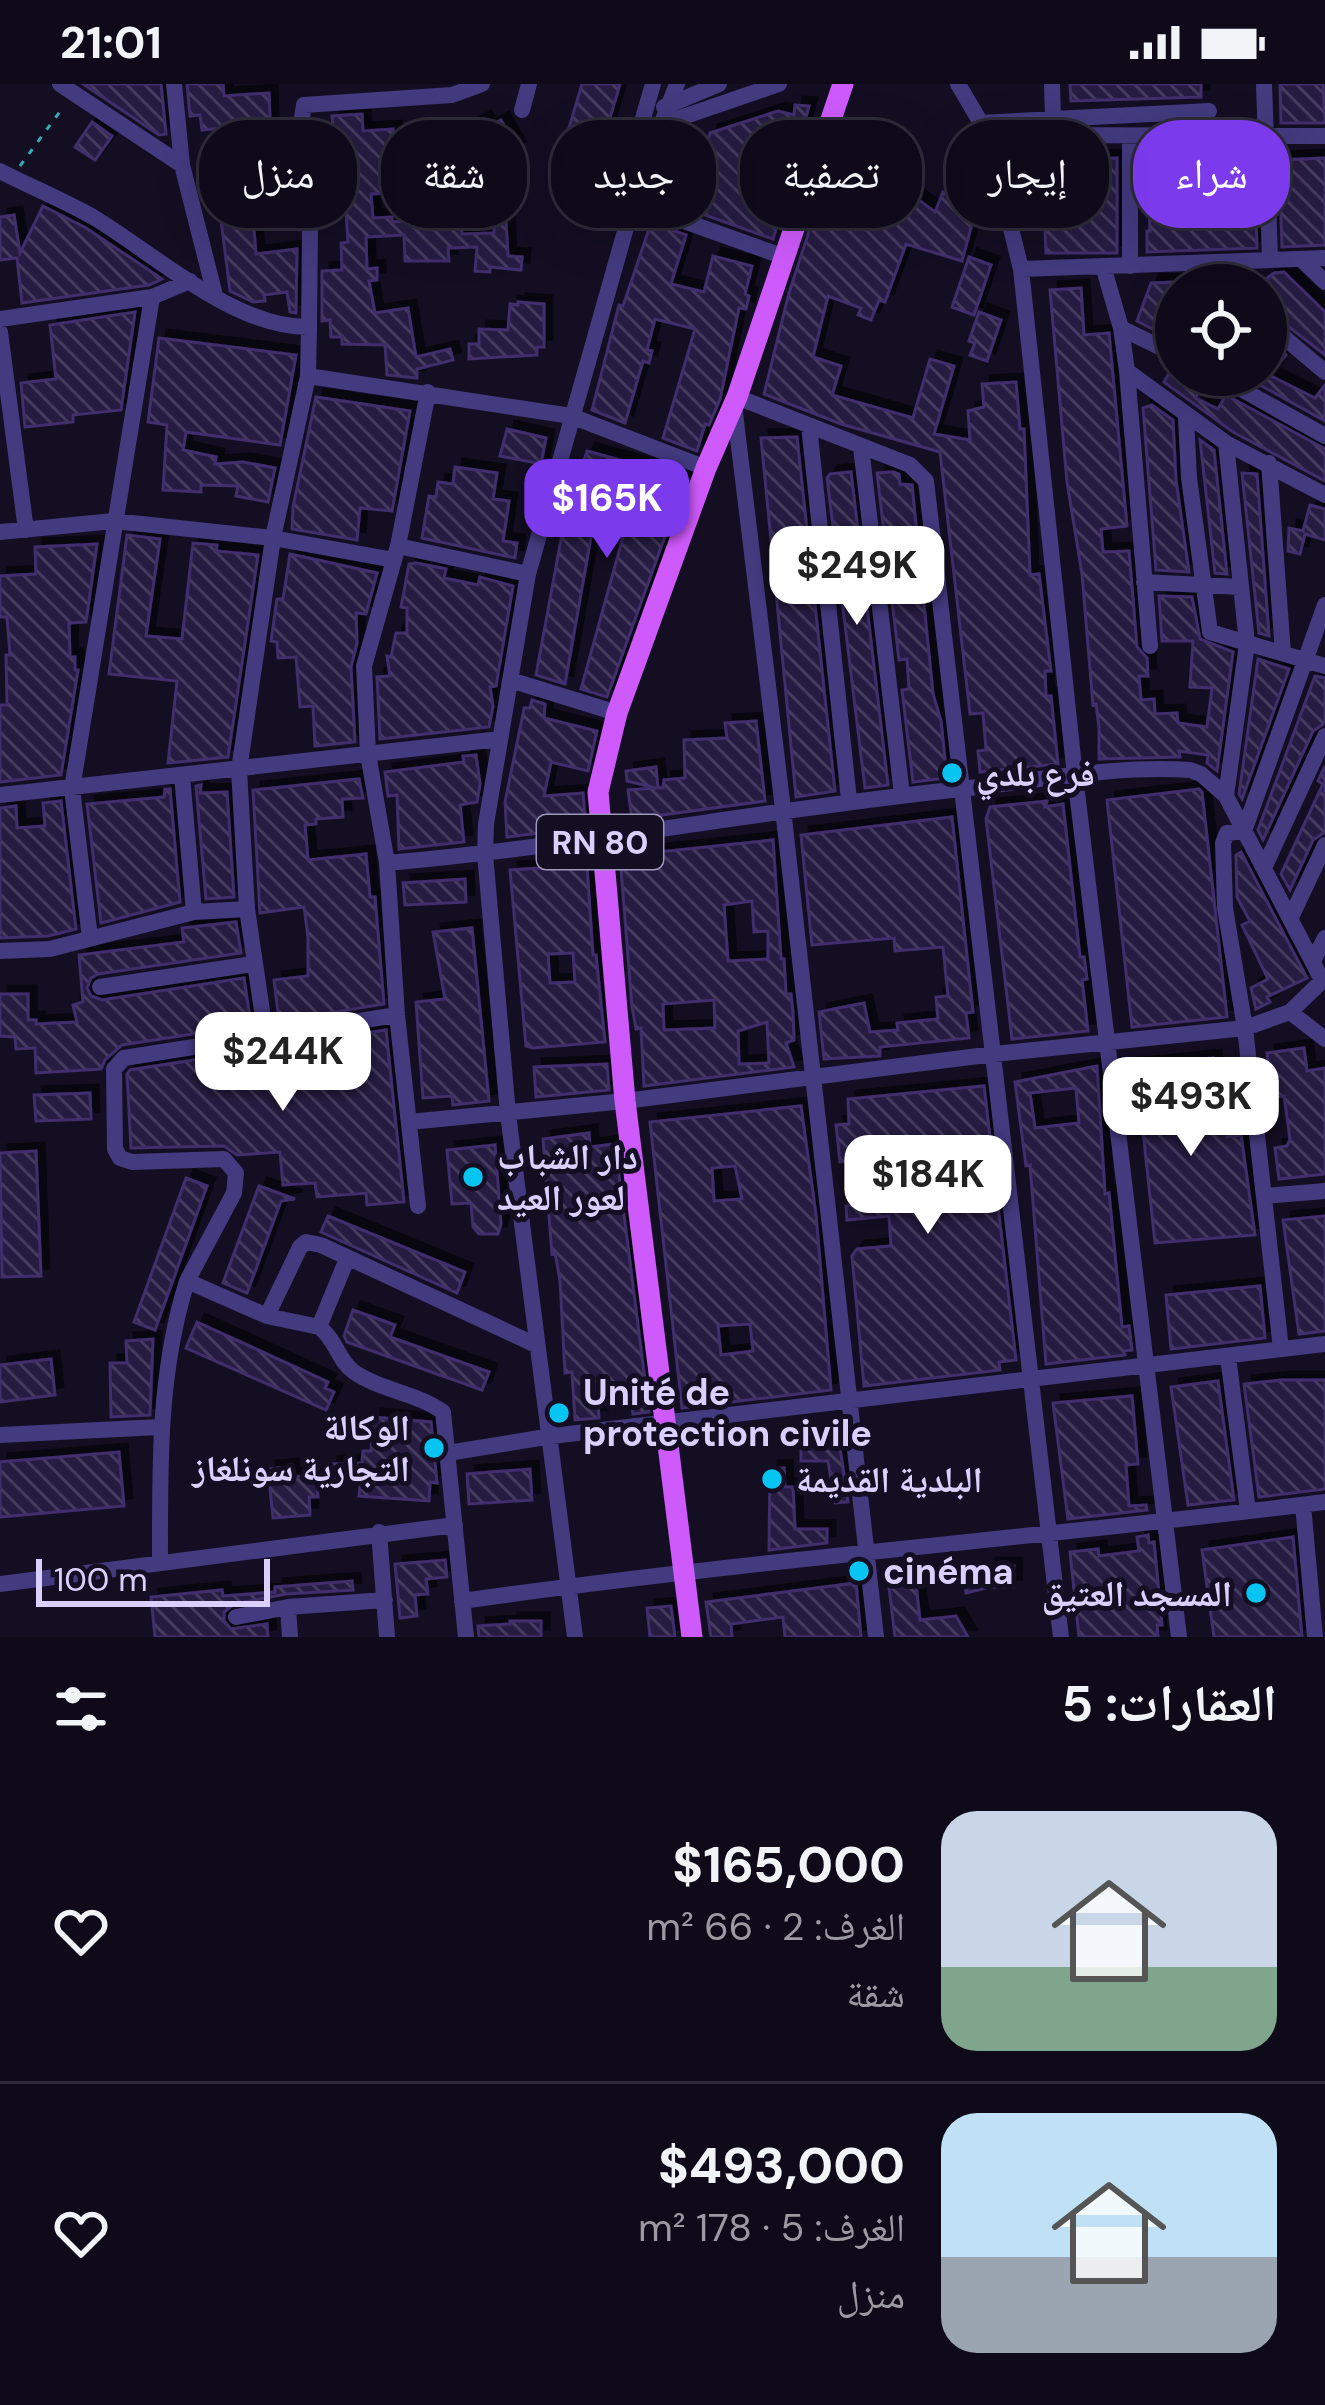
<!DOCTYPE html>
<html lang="ar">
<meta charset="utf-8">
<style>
:root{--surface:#0e0a1a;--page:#171323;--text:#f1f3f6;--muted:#9b9aa2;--line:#2e2b39;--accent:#7c3aed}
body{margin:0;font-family:"DM Sans","Noto Naskh Arabic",sans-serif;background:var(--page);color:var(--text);direction:rtl;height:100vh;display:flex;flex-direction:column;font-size:45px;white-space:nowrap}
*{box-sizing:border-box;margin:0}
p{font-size:39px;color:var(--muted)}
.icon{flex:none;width:66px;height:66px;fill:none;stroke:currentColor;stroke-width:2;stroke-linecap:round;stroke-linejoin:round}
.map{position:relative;height:1553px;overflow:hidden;direction:ltr}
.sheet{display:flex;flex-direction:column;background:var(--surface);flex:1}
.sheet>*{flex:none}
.guide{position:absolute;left:36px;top:36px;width:1254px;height:108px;direction:rtl;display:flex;gap:24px}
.controls{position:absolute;left:1155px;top:180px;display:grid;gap:24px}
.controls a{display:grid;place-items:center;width:132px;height:132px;border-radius:50%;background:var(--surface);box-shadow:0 12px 48px #0002,0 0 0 3px var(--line);font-size:60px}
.scale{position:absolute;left:36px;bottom:30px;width:234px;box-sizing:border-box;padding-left:12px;border:6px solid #d9d0fe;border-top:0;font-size:33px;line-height:42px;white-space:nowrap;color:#d9d0fe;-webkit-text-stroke:9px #130e22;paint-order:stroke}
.price{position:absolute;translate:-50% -102px;padding:0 27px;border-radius:24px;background:#fff;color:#222;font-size:39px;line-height:78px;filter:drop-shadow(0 3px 6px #0008)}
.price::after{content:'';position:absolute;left:50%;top:72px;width:36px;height:27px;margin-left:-18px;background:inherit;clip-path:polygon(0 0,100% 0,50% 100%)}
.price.selected{background:var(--accent);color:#fff}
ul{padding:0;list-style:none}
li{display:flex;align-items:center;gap:36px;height:300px;padding:0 48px}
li+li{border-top:3px solid var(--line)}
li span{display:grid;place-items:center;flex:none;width:336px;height:240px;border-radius:36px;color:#555}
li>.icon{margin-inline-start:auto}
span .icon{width:144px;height:144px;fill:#fffc;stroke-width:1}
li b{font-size:51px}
h2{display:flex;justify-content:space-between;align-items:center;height:144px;padding:0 48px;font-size:51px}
.pill{padding:0 42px;border-radius:48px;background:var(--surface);box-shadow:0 12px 48px #0002,0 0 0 3px var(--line);font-size:42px;line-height:108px}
.pill.selected{background:var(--accent);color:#fff}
.status{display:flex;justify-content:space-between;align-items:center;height:84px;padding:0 60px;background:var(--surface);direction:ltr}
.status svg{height:33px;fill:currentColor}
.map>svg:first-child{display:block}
.building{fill:url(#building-back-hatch);stroke:#402d6d;stroke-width:3;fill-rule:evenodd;filter:url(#shadow)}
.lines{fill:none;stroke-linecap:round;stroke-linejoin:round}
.path{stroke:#31acb0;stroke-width:3;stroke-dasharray:6 9;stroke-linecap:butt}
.minor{stroke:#433a7f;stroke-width:16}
.major{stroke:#ce5afb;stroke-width:21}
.poi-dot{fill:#06c5f3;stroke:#130e22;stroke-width:4.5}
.labels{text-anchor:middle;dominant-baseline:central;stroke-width:10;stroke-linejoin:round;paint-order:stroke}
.shield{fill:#130e22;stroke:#9e96bc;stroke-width:3}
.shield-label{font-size:33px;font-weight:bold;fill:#d9d0fe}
.poi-label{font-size:36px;font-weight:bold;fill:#d9d0fe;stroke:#130e22;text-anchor:start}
</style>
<div class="status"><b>21:01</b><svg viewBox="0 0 49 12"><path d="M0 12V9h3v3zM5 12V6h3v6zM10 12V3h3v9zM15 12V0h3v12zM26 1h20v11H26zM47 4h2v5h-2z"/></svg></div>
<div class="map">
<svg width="1325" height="1553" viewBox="0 0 1325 1553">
<defs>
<pattern id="building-back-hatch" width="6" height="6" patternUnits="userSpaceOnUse" patternTransform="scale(3)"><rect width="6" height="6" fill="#261b42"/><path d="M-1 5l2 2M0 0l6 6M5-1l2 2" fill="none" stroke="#453b5e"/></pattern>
<filter id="shadow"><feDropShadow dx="8" dy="-8" stdDeviation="0" flood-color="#0009"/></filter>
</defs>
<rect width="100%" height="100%" fill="#130e22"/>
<path class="building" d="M83,0H161L166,50L159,51Z
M187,0H223L224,12L269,9L271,60L290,58L296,132L262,136L259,102L209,105L207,70L235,68L233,43L202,46L200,31L190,32Z
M582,0H620L596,81L561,71Z
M1070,0H1201V13L1071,17Z
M1280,0H1323L1325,39H1281Z
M795,21L809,22L787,99L781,101L772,138L778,139L773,155L657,114L669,70L702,78L710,49L778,27L794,31Z
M362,30L363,47L393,45V65H387V91L455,86L462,150L494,149V139L506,138L508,172L522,173L521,186L490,183V188L475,187L477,163L448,164L449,177H405L404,151L366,153L367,185L377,184V196L369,197L375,229L408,224L416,273L450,265L453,276L417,285V294L387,291L385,261L342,260V253H331L330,236L322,237V187L342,186L341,159L348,158L345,112L328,113L327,85H337L332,32ZM441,106L443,135L392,138V133L373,134L371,110Z
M483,35L488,43L501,36L517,65L509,69L513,75L487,89L463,46Z
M92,38L112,52L95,76L75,63Z
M1254,70L1257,164L1147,168V147H1150L1147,76Z
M1117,74V169H1046L1042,77Z
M1325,74V161L1282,163L1279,76Z
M890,100L904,105L935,128L943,108L977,121L962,177L906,160L885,218L879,216L871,236L858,231L861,224L828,212L813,273L841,282L832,311L913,334L930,275L954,282L934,350L970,356L968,327L984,323L982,300L1016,298L1020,345H1024L1030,491L1039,490L1051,587H1045L1046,612H1051L1058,680L980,688L978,667L986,666L983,629L970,630L940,368L841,340L764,310L789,209L814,132L833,101L858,110L854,121L879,130Z
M43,122L86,144L162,195L149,201L22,219L17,174L0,176V133L14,131L20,169Z
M253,133L256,170L297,165L296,229L290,228L287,208L264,211L265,217L253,218L230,207L221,136Z
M651,139L686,151L671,200L704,208L713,172L752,182L745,210L749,212L746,225L739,224L720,315L709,341L705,340L697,367L663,354L695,245L655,235L647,266L652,267L649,279L643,277L625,339L592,326L619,221L623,222Z
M969,173L991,181L974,231L952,223Z
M1284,188L1325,228V271L1266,225V195L1274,189Z
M1176,198V257L1137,237L1151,199Z
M1081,204L1084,251L1109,249L1127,442L1101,445L1103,468L1129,467L1137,563L1147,574L1148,592H1139L1141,616L1154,615L1155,630L1177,629L1178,639L1207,643L1212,604L1190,603L1193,557H1162L1159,512L1192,513L1200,555L1233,568L1217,687L1207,679L1208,671L1179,667L1180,673L1099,675V643L1096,620L1093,621L1082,490L1067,398L1050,206Z
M518,218L544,220V263H537V271L469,275V260H479V245L508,246L510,220L518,221Z
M135,228L121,326L73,331V338L25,343L21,299L56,295L50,241Z
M979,228L1001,236L987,277L970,271L975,259L969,257Z
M159,254L296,271L280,361L186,348L183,366L216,373L215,380L243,378L275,384L268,418L236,412L238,402L201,401V408L163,406L167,341L148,338Z
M1266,255L1286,271L1269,291L1315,314L1325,301V337L1242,291H1266Z
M1168,291H1203L1196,314L1218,325L1226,311L1325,365V397L1233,348L1164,298Z
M316,313L410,327L392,427L360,424L357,456L292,445L293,423Z
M1152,321L1173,336L1176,396L1189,488L1156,486L1143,324Z
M507,345L546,354L541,380L500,372Z
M797,353L835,707L796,713L761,354Z
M1200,356L1214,366L1227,490L1215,489Z
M587,367L686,394L607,613L581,605L623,453H591L565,600L536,591L565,434L569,435L571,415Z
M455,383L497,389L493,415L509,417L503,457L517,459L515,474L422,454L429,412L436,413L438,398L453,400Z
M851,388L888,701L865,704L827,394L830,390Z
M893,388L899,390L900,400L912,401L933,610L941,637L947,694L913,698L902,606L909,605L907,575L899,576L877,389Z
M1242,389L1257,390L1269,552L1259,549Z
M1310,421L1325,425V456L1305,450L1300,470L1288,467L1289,444L1303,447Z
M127,451L160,455L146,552L182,555L193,459L217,461L216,467L258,471L228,673L168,679L177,597L109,590Z
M97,460L86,538L69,539L70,573H75V586H78L61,691L0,698V621H7L6,571H10L7,533H0V492L36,490L35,463Z
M290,470L377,489L366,530L356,529L357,559L351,583L355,658L315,662L313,622L300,623L296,573L278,574L277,558L271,557L277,515H283Z
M416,479L446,485L444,494L478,501L480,493L513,502L496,602L490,603L493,622L489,643L380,655L377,593L390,592L387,572L391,573L396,549H407V524L401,523L409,480Z
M1258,575L1289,585L1242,715L1239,710Z
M1315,592L1325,594V639L1313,647L1263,756L1258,746Z
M532,616L545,620L544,634L597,647L588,687L551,678L544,712L583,709L586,743L507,753L505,718L523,630L524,624H530Z
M756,637L765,717L632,735L628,706L656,704L627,697L626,687L656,683L658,704H663L664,696L685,694L684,656L727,654L725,639Z
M476,671L480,700L477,718L460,721L464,758L399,765L397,711L388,712L385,688L464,678L463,672Z
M1325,682V748L1313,756L1290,806L1281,790L1323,700L1318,697Z
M359,695L363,714L342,715L343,733L316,735V740L305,741L308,776L366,770L370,813H375L384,920L279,937L274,896L308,892V853L304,823L260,829L253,706Z
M201,701L200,709L227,708L234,813L206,815L196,702Z
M165,705H170L180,818L101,839L87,720L164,713Z
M1199,705L1202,708L1227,933L1132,943L1107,716Z
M61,717L76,845L48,852L0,854V724L16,722L17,744L45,742L43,719Z
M1047,717L1045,723L1063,720L1080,873H1084L1087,895L1082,896L1088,947L1012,955L986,735L990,723Z
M952,733L973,928L966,929L969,954L880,963V972L824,975L819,928L864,919L870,948L898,946L897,939L938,935L936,913L948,912L943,863L895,867L894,854L812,861L801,751Z
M773,756L781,875H784L786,910H791L793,929L794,956L786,959L794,983L644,1002L641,944L636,945L632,923L620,772ZM752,817L754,848L768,847V875L728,877L724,821ZM714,916L715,944L664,946L663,920ZM767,938L769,979L739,980L738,947Z
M586,768L593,871H596L605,958L533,964L526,962L510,786L540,784L539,775ZM573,869L575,898L550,899L548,870Z
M1241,768L1307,894L1267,913L1270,918L1256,925L1251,904L1268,895L1242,841L1250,837L1237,813L1236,771Z
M465,795L466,818L405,821L403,799Z
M236,838L241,869L98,890L91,894L87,904L91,912L102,916L244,894L251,941L122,961L105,976L101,985L36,989L35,964L16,965L15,953L0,952V910H28V936H36V940L77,938L73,921L83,918L79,871L184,858L182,844Z
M472,844L489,1017L453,1021L452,1012L423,1014L416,918L445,915L433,848Z
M386,946L404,1118L367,1121L366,1109L317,1113L315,1099L283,1101L280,1068L237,1071L224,1062L131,1064L127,990L130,986L257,966L259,981L316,977V957Z
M1304,964L1307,987L1325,984V1090L1279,1095L1275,1064L1287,1062L1290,1055L1284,1012L1273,1013L1267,969Z
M1213,974L1216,1014L1183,1017L1188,1046L1226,1042L1227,1053L1241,1051L1255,1151L1155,1159L1136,982Z
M607,980L609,1006L536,1013L534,983Z
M1097,982L1105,1110L1109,1109L1122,1243L1129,1242L1132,1266L1124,1267L1125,1271L1046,1280L1030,1081L1026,1082L1015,998ZM1076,1004L1079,1039L1035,1044L1030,1009Z
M984,1002L1016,1276L999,1278L1000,1286L864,1302L852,1172L857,1165L891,1162L889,1132L847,1136L846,1122L856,1121L854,1077L840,1078L836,1041L849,1040L848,1015Z
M90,1009L91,1035L36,1037L34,1011Z
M801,1022L816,1131L831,1306L682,1324L650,1038ZM735,1082L742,1115L714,1117L712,1084ZM750,1240L753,1267L721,1271L718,1242Z
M589,1049L590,1063L615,1060L649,1328L633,1330L630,1303L597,1302L599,1334L575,1336L572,1288L565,1289L560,1196L555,1169L552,1170L543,1055Z
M495,1061L501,1140L498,1150H479L473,1143L471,1119L452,1120L447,1066Z
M36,1067L41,1192L2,1193L0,1069Z
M186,1094L207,1102L155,1246L134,1238Z
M259,1102L295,1115L281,1117L247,1209L223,1199Z
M328,1132L465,1188L457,1209L321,1148Z
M1325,1132V1247L1299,1250L1283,1136Z
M1260,1202L1265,1254L1171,1265L1166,1211Z
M353,1226L395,1241L390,1253L489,1288L482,1306L347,1258L344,1252Z
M197,1238L328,1298L325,1304L334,1308L326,1326L186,1264Z
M153,1255L150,1331L111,1333L110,1279H127L126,1257Z
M51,1275L55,1311L0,1318V1281Z
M1282,1296H1325V1405L1259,1413L1244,1300Z
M1218,1297L1234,1416L1188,1421L1171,1303Z
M1132,1312L1138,1380L1126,1381L1129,1422L1146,1421L1147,1426L1068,1435L1053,1319Z
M373,1333L431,1338L437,1399L430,1398L429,1417L359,1412L361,1392L330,1394V1380L362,1379L363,1367H371Z
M801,1357H839L848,1418L835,1419L828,1377H801Z
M119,1368L124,1422L0,1433V1378Z
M290,1383L291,1393L316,1391L318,1413H309L310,1431L273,1434L268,1385Z
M784,1384L785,1403H793L795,1445H827V1459L769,1466L770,1385Z
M530,1385L532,1416L469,1420L467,1390Z
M1148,1451L1149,1459L1154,1458L1162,1541H1157L1158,1553H1079L1070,1468L1098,1465L1099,1472L1139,1467L1137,1453Z
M1293,1453L1302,1553H1214L1202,1466Z
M445,1476L447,1493L426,1495L428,1510L415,1511L417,1532L400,1534L395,1480Z
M988,1482H1014L1013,1503H989L966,1509L964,1490L988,1488Z
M915,1492L920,1536L956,1532L968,1553H895L888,1495Z
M352,1497L353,1506L286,1510L234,1520L224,1528V1537L231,1545L267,1540L268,1553H155L151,1513L222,1506L223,1512L275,1508V1503Z
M856,1499L861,1553H785L783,1533L731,1540L732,1553H711L706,1518Z
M671,1522L675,1553H650L647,1524Z
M510,1537H541V1553H479L478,1542L510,1540Z"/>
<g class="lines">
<path class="path" d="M20,82L64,22"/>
<path class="minor" d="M60,0L182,81
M174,0L182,81L215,211
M958,0L988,51L1021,185L1075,692L1179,1553
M1052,0L1053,33
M1264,0L1270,175
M664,23L719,0
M522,26L529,0
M980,39L1209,27
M659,46L677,0
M639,48L779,0
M988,51L1325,52
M1130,52V182
M642,57L639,48L653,0
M0,87C31,103 63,116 93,133C155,170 234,244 309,243L308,292L273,454L239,686L247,825L266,954
M633,119L782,172
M1301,175L1325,198
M1199,181L1222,201
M1103,182L1121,244L1127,287L1150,562
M1021,185L1325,174
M0,235L152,213
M1266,238L1325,288
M309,243L310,143L301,40L304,21L452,11L482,0
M1121,244L1176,271
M0,248L26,446
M1127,287L1226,359L1325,411
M1216,291L1325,352
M308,292L571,332L706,384
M428,308L398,462L364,582L368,670L387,779C579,762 769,725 961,705C1036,697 1114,681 1190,686L1201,690L1226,712L1322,896
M737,313L910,381L926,397L1061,1553
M734,321L783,725L876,1553
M1186,334L1189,394L1210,548L1325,582
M809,342L849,716
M861,363L902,711
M1269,379L1283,569
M0,448L114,437L273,454L394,476
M398,462L528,490
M1144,498L1240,503
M510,596L617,629
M182,692L194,828
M0,711L500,655
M1226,712L1247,559L1226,359
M387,779L397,931L418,1122
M1264,784L1325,652
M1292,831L1325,761
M90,854L72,705L152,213L190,197
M0,867L50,865L194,828L247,825
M1313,877L1325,854
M100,903L253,880
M1290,928L1325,955
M409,1038L625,1017L994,970L1245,944L1290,928L1325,894
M1264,1112L1325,1107
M347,1175L319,1243L267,1232L187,1197L234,1109L236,1089L224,1075L132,1078L120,1074L115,1065L114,985L124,974L397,931
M267,1232L300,1163L306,1158L321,1161L536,1261
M319,1243C336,1255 338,1277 354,1288C382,1307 417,1309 443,1328L466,1553
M1281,1265L1245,944L1225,824L1223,759L1227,749L1244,747L1325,521
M1228,1273L1248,1427
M0,1351L159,1343
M448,1369L552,1352L1325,1260
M1303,1421L1315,1553
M379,1448L387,1553
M160,1477C160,1381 158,1290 187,1197
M0,1500L455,1441
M462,1517C749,1476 1038,1454 1325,1418
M288,1523L290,1553
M236,1533L288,1523L385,1516
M575,1553L508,1030L485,770L486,740L528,490L633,119L644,65"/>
<path class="major" d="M692,1553L625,1017L598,708L617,629L706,384L737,313L843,0"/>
</g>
<g class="poi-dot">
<circle cx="952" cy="689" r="12"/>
<circle cx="473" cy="1093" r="12"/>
<circle cx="559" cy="1329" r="12"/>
<circle cx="434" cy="1364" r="12"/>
<circle cx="772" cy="1395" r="12"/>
<circle cx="859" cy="1487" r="12"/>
<circle cx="1256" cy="1509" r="12"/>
</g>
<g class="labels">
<rect class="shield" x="537" y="731" width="126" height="54" rx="9"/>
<g class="shield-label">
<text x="600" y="758">RN 80</text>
</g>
<g class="poi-label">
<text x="976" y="689">فرع بلدي</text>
<text x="497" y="1072">دار الشباب<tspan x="497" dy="41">لعور العيد</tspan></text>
<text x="583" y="1308">Unité de<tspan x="583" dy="41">protection civile</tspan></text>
<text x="410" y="1343" text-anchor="end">الوكالة<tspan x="410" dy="41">التجارية سونلغاز</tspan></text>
<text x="796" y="1395">البلدية القديمة</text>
<text x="883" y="1487">cinéma</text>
<text x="1232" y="1509" text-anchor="end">المسجد العتيق</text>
</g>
</g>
</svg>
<div class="controls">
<a><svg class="icon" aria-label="locate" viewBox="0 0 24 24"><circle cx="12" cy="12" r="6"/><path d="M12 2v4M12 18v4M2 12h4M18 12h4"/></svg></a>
</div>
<div class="scale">100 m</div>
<b class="price selected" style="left:607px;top:477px">$165K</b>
<b class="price" style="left:857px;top:544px">$249K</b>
<b class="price" style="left:283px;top:1030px">$244K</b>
<b class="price" style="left:1191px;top:1075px">$493K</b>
<b class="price" style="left:928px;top:1153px">$184K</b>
<div class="guide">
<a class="pill selected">شراء</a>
<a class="pill">إيجار</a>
<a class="pill">تصفية</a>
<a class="pill">جديد</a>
<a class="pill">شقة</a>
<a class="pill">منزل</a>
</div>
</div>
<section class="sheet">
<h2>العقارات: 5<svg class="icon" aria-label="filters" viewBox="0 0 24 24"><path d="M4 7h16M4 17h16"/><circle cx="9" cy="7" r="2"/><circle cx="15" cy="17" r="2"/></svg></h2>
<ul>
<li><span style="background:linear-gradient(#c9d6e8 65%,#7fa58c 0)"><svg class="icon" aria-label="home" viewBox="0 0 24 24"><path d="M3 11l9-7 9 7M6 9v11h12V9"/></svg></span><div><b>$165,000</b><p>الغرف: 2 · 66 m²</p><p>شقة</p></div><svg class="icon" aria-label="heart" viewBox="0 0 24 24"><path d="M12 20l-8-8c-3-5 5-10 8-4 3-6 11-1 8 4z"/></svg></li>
<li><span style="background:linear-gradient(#bfe0f5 60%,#9aa5b1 0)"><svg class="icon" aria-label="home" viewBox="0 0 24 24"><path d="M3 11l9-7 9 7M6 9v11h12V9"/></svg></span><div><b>$493,000</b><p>الغرف: 5 · 178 m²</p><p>منزل</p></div><svg class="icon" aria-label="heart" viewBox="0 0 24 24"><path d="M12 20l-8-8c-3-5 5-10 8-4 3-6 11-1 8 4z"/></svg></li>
</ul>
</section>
